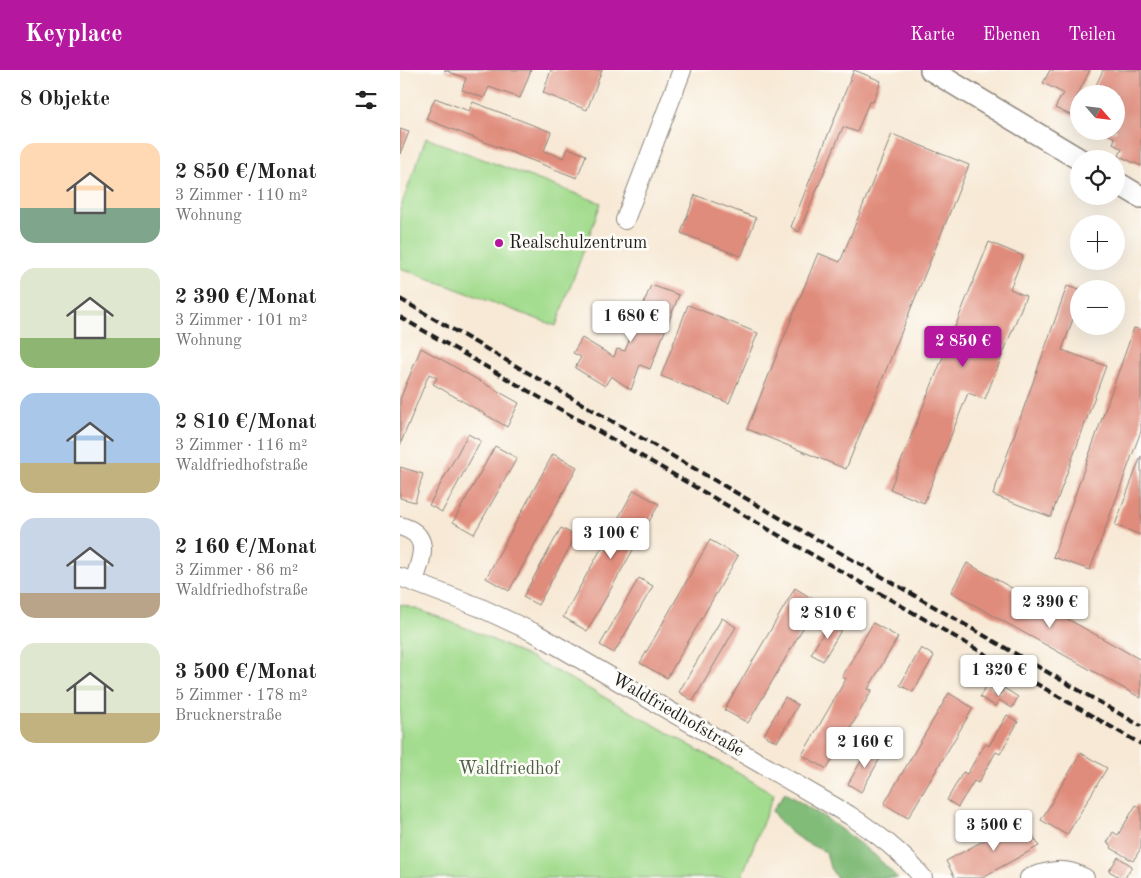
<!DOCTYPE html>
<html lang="de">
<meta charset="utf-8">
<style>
:root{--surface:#fff;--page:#f6f6f6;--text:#222;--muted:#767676;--accent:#b5179e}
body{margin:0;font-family:"Old Standard TT",serif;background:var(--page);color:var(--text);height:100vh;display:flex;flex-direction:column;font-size:19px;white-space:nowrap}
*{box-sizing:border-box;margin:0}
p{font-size:16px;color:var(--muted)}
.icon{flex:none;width:28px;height:28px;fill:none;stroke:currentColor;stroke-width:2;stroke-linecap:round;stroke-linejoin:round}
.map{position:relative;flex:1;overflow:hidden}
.panel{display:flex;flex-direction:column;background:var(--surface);width:400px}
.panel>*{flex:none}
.needle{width:32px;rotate:118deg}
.tools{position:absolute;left:670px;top:15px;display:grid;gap:10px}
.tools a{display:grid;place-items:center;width:55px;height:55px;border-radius:50%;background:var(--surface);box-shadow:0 5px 20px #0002;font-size:25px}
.price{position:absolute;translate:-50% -42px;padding:0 11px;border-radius:5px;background:#fff;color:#222;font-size:16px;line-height:32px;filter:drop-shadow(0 1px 2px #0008)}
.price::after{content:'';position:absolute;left:50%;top:30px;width:15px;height:11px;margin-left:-8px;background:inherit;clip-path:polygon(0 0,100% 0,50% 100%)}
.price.on{background:var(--accent);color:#fff}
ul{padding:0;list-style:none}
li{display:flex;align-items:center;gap:15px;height:125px;padding:0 20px}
li span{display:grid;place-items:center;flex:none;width:140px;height:100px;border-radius:15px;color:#555}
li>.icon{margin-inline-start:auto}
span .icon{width:60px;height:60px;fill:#fffc;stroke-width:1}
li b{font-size:21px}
h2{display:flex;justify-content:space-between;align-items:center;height:60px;padding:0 20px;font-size:21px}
header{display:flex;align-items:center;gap:30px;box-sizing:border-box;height:70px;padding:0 25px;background:var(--accent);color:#fff}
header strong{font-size:24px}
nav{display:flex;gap:28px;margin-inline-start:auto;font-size:18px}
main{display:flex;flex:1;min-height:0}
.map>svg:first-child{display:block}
.green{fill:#a3dc8e;stroke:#607c55}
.forest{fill:#82bc79;stroke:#4f6c4a}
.building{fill:#e08c7b}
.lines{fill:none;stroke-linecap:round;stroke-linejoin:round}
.minor-casing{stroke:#8a8278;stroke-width:20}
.tertiary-casing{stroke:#8a8278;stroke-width:24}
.minor{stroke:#fff;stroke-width:18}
.tertiary{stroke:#fff;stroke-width:21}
.rail{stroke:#1c1c1c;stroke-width:4;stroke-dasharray:8 4;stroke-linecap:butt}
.poi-dot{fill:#b5179e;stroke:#fdfcf7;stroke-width:2}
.labels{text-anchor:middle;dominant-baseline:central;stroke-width:5;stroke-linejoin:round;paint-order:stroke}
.poi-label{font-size:18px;fill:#1c1c1c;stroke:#fdfcf7;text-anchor:start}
.street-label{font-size:18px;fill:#1c1c1c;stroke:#fdfcf7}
.park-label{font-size:18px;fill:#4b5f44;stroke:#fdfcf7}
</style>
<header>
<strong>Keyplace</strong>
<nav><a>Karte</a><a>Ebenen</a><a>Teilen</a></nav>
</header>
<main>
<section class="panel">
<h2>8 Objekte<svg class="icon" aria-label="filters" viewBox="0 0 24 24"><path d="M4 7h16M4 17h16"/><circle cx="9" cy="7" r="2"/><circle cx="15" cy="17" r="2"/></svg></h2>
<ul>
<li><span style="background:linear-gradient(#ffd9b3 65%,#7fa58c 0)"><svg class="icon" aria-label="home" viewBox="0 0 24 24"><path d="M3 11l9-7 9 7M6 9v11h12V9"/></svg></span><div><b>2 850 €/Monat</b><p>3 Zimmer · 110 m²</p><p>Wohnung</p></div></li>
<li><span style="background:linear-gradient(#dfe7d0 70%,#8fb573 0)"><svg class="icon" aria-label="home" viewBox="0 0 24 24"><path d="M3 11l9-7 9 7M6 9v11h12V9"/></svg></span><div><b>2 390 €/Monat</b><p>3 Zimmer · 101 m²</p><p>Wohnung</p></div></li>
<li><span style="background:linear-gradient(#a9c7e8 70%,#c2b280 0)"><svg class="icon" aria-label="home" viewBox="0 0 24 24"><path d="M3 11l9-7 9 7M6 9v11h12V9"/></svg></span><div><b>2 810 €/Monat</b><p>3 Zimmer · 116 m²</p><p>Waldfriedhofstraße</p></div></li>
<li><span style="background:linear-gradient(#c9d6e8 75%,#b9a48a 0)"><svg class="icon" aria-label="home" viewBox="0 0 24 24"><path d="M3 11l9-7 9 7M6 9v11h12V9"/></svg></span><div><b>2 160 €/Monat</b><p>3 Zimmer · 86 m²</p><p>Waldfriedhofstraße</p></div></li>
<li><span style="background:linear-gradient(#dfe7d0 70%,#c2b280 0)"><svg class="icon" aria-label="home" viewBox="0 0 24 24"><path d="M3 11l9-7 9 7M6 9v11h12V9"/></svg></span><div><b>3 500 €/Monat</b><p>5 Zimmer · 178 m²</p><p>Brucknerstraße</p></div></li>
</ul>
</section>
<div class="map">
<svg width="741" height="808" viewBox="0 0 741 808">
<rect width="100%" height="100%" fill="#fdfcf7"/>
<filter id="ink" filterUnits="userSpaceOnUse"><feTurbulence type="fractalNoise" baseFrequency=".02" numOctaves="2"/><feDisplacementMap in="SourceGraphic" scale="10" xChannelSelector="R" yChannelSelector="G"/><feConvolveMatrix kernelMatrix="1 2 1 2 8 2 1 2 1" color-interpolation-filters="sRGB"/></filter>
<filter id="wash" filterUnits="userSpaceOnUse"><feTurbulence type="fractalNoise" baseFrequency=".0096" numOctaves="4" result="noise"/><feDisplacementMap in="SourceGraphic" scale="20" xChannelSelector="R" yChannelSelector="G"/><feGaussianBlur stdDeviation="1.12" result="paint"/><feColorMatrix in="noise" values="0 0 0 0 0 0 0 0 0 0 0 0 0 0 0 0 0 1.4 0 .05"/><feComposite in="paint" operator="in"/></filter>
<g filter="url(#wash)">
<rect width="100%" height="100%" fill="#f7e9d5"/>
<path class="green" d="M26,68L201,133L156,256L0,198V139Z
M0,534C69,555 130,587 193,621C254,654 314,689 374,724L341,808H0Z"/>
<path class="forest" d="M385,723L427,749L476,786L498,808H437L430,798L426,782C401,771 388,764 372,741Z"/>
<g id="blocks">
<path class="building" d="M44,0H131L120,28L89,17L84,28L62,20L66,8Z
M151,0H202L187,40L143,23Z
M454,0L481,11L473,32H469L457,62L443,57L399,162L391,157Z
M650,0H690L676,28L679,29V40L675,47L655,38L663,23L643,13Z
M703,0H741V96L719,86L722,79L713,74L715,68L701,61H716V24H692Z
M35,28L69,41L73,32L151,62L144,81L164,88L168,78L186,85L177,108L26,49Z
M0,59L9,62L0,84Z
M492,64L569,95L446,399L347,359L418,183L440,192Z
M295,125L356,148L342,185L340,186L281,163Z
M589,172L623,186L610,219L626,226L585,329L568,323L524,433L490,419Z
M251,215L279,225L250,299L240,295L231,320L211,306L205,316L175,298L181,287L173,283L182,268L214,287L217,279L225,281Z
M667,216L679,220V232L662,280L706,296L651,447L593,425Z
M288,235L358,263L329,333L261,306Z
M734,258L741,260V361L690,500L653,487Z
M21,278L119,333L107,357L33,314L37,308L29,304L0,375V329Z
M68,364L81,371L42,442L29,435Z
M95,376L117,388L74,464L53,452Z
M153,384L177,397L109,521L86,508Z
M741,386V465L715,455Z
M0,397L23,404L15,432L0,428Z
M234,420L259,434L187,561L163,547Z
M161,458L176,466L138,535L123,527Z
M310,470L338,486L267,608L240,593Z
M567,493L741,590V628L551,522Z
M239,508L253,516L214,583L200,575Z
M395,518L418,532L348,653L324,640Z
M322,548L336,557L293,631L279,622Z
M432,548L444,555L423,591L411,584Z
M473,553L498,567L468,619L472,620L427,699L402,685L446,609L442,607Z
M521,578L534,586L513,622L500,615Z
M587,615L601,624L604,618L618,627L612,638L599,630L595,636L580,627Z
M549,623L573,638L508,748L484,734Z
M385,627L398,635L377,672L364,665Z
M607,645L618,652L600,684L596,682L578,713L574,711L558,737L547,730L563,702L567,704L585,674L589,676Z
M469,677L482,685L461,722L448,714Z
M681,683L707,698L667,765L641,750Z
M736,735L741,738V778L733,791L711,778L712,776L707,773L713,762L718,765Z
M624,749L639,776L581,808H555L546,791Z
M718,787L732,796L725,808H721L709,801Z"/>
</g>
</g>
<g filter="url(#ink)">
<use href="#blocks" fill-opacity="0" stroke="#8a8278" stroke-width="1"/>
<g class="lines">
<defs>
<path id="minor" d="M225,150L282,0
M0,456C32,465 22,487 14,511
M0,507L79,537L137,564L449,745C476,763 502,782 523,808
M629,808C649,800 665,797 685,808"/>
<path id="tertiary" d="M531,0L679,89
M716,112L741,127"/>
</defs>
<use href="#minor" class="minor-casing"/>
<use href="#tertiary" class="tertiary-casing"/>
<use href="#minor" class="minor"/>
<use href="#tertiary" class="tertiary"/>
<path class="rail" d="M0,229L741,656
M0,247L741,674"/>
</g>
</g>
<circle class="poi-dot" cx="99" cy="173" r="5"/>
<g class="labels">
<g class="poi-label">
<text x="109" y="173">Realschulzentrum</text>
</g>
<g class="street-label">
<text transform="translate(278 645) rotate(30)">Waldfriedhofstraße</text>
</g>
<g class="park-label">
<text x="109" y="699">Waldfriedhof</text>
</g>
</g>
</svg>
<div class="tools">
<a><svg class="needle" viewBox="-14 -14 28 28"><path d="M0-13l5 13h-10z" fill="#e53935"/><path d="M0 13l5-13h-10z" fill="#767676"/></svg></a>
<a><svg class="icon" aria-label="locate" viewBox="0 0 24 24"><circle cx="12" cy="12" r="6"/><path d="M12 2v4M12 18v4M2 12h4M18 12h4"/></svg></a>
<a>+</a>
<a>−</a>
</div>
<b class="price" style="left:231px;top:273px">1 680 €</b>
<b class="price on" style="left:563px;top:298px">2 850 €</b>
<b class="price" style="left:211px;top:490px">3 100 €</b>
<b class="price" style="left:650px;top:559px">2 390 €</b>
<b class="price" style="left:428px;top:570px">2 810 €</b>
<b class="price" style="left:599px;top:627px">1 320 €</b>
<b class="price" style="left:465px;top:699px">2 160 €</b>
<b class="price" style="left:594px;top:782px">3 500 €</b>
</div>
</main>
